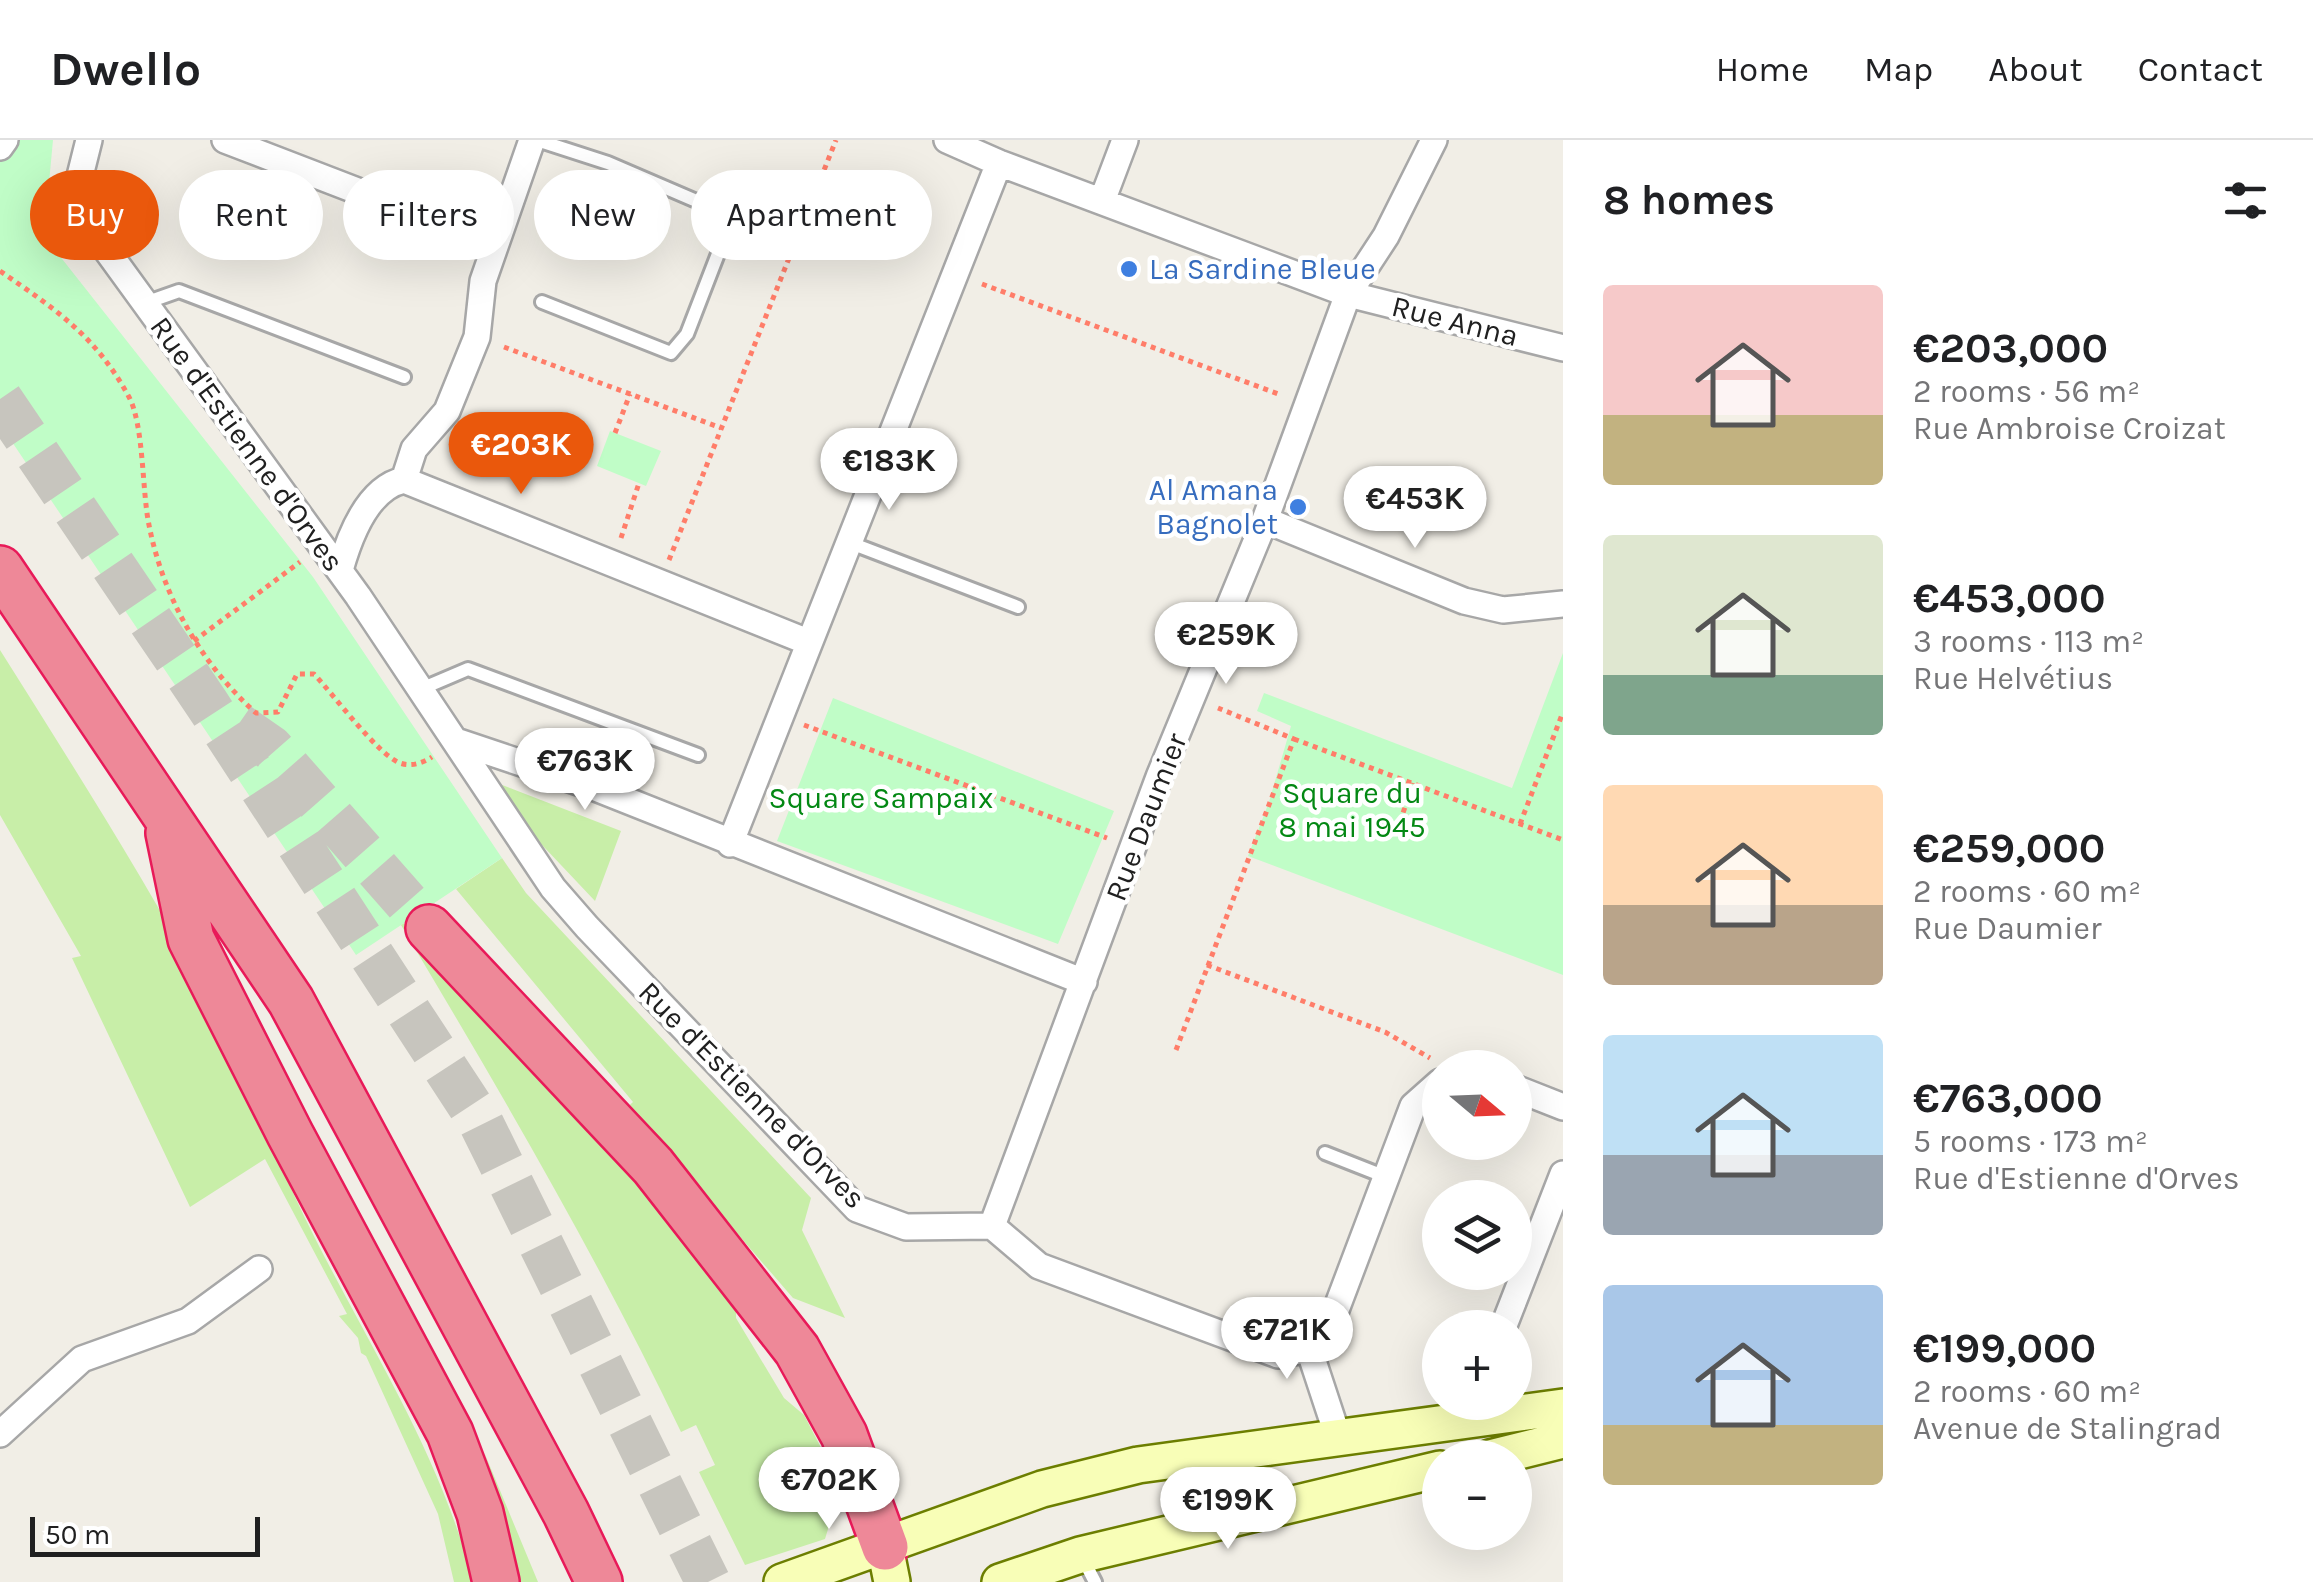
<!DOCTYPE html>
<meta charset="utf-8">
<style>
:root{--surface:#fff;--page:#f6f6f6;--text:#202124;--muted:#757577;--line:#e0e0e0;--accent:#ea580c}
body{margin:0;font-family:Karla,sans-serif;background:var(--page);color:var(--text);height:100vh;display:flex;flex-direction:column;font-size:38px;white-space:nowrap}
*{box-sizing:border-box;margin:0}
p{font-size:32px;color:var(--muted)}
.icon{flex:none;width:55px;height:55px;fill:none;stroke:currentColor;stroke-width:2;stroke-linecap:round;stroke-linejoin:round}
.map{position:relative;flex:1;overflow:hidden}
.side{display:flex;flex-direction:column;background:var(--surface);width:750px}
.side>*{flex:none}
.guide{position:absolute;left:30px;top:30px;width:950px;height:90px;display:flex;gap:20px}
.needle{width:65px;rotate:109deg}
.fabs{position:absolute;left:1422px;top:910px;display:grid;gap:20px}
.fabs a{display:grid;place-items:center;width:110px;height:110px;border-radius:50%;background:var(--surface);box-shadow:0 10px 40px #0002;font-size:50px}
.scale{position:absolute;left:30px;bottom:25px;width:230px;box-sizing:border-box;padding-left:10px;border:5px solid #202020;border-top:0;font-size:28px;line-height:35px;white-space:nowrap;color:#202020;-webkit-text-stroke:8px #fff;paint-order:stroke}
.price{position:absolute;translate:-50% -85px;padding:0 22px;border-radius:35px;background:#fff;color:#222;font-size:32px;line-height:65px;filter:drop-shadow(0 2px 5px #0008)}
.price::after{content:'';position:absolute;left:50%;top:60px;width:30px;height:22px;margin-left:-15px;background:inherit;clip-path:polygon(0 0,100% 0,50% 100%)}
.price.on{background:var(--accent);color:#fff}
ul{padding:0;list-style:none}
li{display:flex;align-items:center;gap:30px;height:250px;padding:0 40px}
li span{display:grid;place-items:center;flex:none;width:280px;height:200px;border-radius:10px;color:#555}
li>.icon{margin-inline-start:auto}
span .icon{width:120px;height:120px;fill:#fffc;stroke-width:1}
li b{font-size:42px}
h2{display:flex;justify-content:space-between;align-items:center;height:120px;padding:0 40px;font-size:42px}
.pill{padding:0 35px;border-radius:45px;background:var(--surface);box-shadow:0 10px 40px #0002;font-size:35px;line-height:90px}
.pill.on{background:var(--accent);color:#fff}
header{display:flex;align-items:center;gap:60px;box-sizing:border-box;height:140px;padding:0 50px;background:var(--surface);border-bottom:2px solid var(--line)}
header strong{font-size:48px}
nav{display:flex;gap:55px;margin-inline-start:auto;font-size:35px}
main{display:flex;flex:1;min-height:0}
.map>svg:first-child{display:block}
.grass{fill:#c8eea8}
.park{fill:#c0fdc7}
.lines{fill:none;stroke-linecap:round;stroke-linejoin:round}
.highway-tunnel{stroke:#c7c5be;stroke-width:45;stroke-dasharray:45 22;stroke-linecap:butt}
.lane-casing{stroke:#a7a7a7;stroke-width:18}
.street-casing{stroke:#a7a7a7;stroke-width:30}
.secondary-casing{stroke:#6c7e00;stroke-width:40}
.highway-casing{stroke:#e81a59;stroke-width:50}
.path{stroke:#ff7d69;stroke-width:5;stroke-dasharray:5 5;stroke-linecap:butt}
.lane{stroke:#fff;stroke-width:12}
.street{stroke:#fff;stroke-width:25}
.secondary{stroke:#f8feb7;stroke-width:35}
.highway{stroke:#ee8898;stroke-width:45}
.shop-dot{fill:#3f7fe0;stroke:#fff;stroke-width:4}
.labels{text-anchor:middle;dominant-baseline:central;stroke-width:9;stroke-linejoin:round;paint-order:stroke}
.shop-label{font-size:30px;fill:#366cbe;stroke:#fff;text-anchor:start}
.street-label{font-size:30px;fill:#202020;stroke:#fff}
.park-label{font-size:30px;fill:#038813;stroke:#fff}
</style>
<header>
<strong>Dwello</strong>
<nav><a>Home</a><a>Map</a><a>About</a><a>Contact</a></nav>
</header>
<main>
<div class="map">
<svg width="1563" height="1442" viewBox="0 0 1563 1442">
<rect width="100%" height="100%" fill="#f1eee6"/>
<path class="grass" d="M0,510C71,623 144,737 207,855C241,920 264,991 295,1057C355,1186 438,1303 473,1442H454L438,1374L366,1216L361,1213L358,1198L339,1176L347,1174L265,1019L190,1067L72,818L81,816L0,675Z
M497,643L621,691L595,761L526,688Z
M502,718L526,753L811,1058L802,1090L845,1178L793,1158L723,1077L621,973L633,962L456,749Z
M404,783L510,904L685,1089L736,1151V1178L784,1258L804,1275L841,1346L825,1399L745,1425L699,1332L715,1325L696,1285L681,1292C598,1118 500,951 401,785Z
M484,1312L538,1442H521L505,1375Z"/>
<path class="park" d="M0,0H53L44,96L313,437L502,718L356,815L0,284Z
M610,291L661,311L646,346L597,326Z
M1563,513V835L1248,716L1269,662L1291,586L1257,571L1264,553L1512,648Z
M833,558L1114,671L1058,804L777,701Z"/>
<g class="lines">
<path class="highway-tunnel" d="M0,259L207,564L480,981L708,1442
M238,585L271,608L429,788"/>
<defs>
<path id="lane" d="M537,0L608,23L715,69L721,106L687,194L671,213L542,162
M145,163L179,151L404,237
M848,402L1018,467
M421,549L468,529L698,615
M1325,1013L1386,1037
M1082,1417L1095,1442"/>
<path id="street" d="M89,0L73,64L358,456L553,748L587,787L857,1069L906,1087L992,1086L1039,1126L1278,1215L1309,1209L1328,1191L1413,966L1440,942
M225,0L495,104
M532,0L483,141L477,197L447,271L414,309L404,340L808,502
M947,0L999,23L1348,154L1563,208
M0,7L5,0
M1102,61L1125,0
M1265,380L1464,461L1503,470L1563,464
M340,430C349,398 367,348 404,340
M456,601L593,647L1084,842
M730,704L999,23
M1515,948L1563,967
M992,1086L1159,637L1265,380L1348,154L1386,96L1434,0
M1503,1188L1563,1034
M1309,1209L1338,1297
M0,1294L82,1219L188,1181L259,1129"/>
<path id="secondary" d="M1490,1318L1563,1300
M885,1407L892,1442
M782,1442L1042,1349L1138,1325L1563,1267
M1000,1442L1080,1415L1440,1329"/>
<path id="highway" d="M0,429L291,861L566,1373L599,1442
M169,693L191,799L290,994L450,1293L480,1373L496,1442
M429,788L653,1026L797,1210L844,1295L885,1407"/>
</defs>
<use href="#lane" class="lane-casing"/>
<use href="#street" class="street-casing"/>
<use href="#secondary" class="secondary-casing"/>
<use href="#highway" class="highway-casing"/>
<path class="path" d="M0,131C55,169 96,196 129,257C144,285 142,352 149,385C163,457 201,524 256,573L278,572L297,534H314C333,554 378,615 400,623C411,627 423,623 432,617
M982,144L1281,255
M504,207L721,288
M615,293L630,254
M621,398L639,343
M669,420L836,0
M194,501L300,422
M804,585L1107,698
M1294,599L1563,700
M1400,682L1413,643
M1520,684L1563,572
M1207,825L1385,892L1430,918
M1176,910L1294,599L1218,568"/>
<use href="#lane" class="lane"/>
<use href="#street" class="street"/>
<use href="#secondary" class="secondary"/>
<use href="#highway" class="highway"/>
</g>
<g class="shop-dot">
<circle cx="1129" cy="129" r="10"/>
<circle cx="1298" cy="367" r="10"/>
</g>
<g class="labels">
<g class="shop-label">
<text x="1149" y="129">La Sardine Bleue</text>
<text x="1278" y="350" text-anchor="end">Al Amana<tspan x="1278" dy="34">Bagnolet</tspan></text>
</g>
<g class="street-label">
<text transform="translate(1455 181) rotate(14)">Rue Anna</text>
<text transform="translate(247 304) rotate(54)">Rue d'Estienne d'Orves</text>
<text transform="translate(1146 677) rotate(-69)">Rue Daumier</text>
<text transform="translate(752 955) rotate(45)">Rue d'Estienne d'Orves</text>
</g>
<g class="park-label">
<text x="1352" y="653">Square du<tspan x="1352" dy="34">8 mai 1945</tspan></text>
<text x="881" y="658">Square Sampaix</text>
</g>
</g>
</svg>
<div class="fabs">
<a><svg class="needle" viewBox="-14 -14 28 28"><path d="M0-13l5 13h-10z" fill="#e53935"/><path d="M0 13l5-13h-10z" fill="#757577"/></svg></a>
<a><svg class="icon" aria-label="layers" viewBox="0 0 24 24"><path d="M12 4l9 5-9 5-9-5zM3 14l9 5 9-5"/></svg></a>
<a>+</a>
<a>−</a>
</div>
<div class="scale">50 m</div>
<b class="price on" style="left:521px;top:357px">€203K</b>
<b class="price" style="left:889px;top:373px">€183K</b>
<b class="price" style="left:1415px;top:411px">€453K</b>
<b class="price" style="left:1226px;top:547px">€259K</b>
<b class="price" style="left:585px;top:673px">€763K</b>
<b class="price" style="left:1287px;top:1242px">€721K</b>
<b class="price" style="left:829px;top:1392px">€702K</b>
<b class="price" style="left:1228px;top:1412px">€199K</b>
<div class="guide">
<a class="pill on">Buy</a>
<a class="pill">Rent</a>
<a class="pill">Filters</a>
<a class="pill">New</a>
<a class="pill">Apartment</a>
</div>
</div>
<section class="side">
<h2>8 homes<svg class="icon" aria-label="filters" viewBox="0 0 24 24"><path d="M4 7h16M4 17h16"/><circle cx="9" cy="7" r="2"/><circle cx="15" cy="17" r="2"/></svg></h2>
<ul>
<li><span style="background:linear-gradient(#f6c9c9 65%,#c2b280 0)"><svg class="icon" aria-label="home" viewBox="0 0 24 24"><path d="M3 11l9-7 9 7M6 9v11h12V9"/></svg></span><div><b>€203,000</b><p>2 rooms · 56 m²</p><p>Rue Ambroise Croizat</p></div></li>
<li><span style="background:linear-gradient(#dfe7d0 70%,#7fa58c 0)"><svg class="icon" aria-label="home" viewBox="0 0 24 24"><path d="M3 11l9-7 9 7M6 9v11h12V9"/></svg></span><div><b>€453,000</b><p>3 rooms · 113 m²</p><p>Rue Helvétius</p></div></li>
<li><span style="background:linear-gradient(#ffd9b3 60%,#b9a48a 0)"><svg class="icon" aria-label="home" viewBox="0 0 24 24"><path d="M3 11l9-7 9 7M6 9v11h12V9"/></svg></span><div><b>€259,000</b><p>2 rooms · 60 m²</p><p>Rue Daumier</p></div></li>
<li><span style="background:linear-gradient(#bfe0f5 60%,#9aa5b1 0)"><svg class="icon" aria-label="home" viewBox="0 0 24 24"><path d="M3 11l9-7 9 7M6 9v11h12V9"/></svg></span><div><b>€763,000</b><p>5 rooms · 173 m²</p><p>Rue d'Estienne d'Orves</p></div></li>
<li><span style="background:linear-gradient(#a9c7e8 70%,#c2b280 0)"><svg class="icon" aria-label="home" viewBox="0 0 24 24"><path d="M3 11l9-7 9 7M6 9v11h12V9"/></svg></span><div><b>€199,000</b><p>2 rooms · 60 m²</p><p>Avenue de Stalingrad</p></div></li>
</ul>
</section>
</main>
